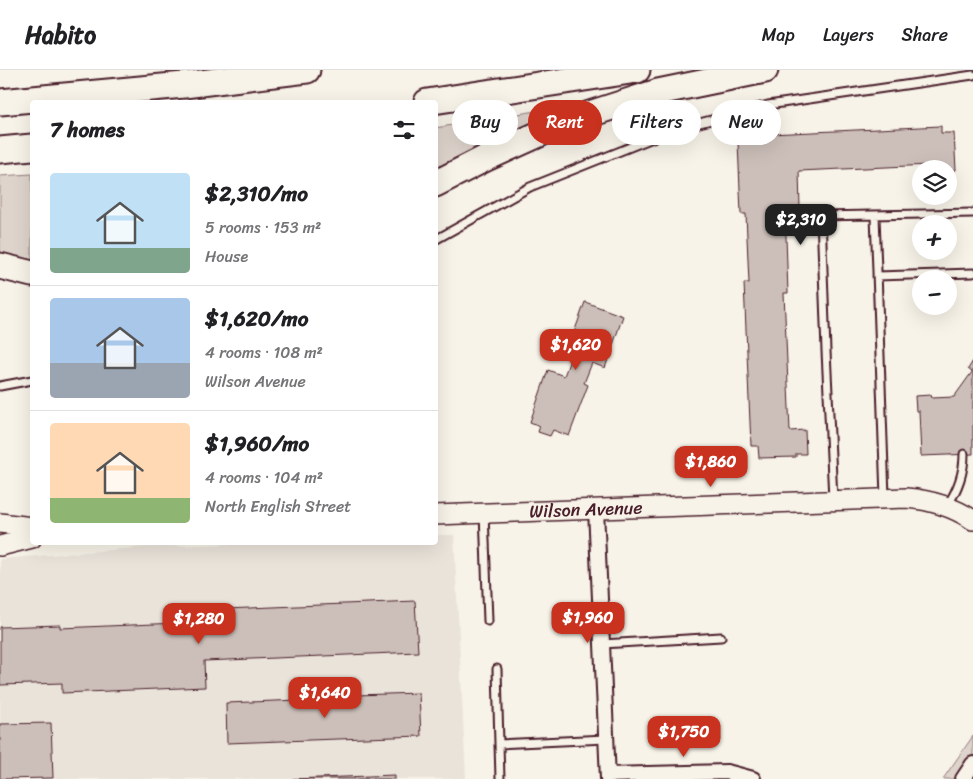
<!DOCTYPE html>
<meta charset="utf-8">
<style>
:root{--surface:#fff;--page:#f2f2f2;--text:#202124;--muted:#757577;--line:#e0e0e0;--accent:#c8321e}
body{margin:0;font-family:Sriracha,sans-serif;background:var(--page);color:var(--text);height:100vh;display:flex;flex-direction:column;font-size:19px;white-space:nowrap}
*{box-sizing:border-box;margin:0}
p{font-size:16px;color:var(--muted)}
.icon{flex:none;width:28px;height:28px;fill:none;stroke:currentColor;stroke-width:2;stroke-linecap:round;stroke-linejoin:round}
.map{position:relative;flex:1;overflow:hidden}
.side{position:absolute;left:30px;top:30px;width:408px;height:445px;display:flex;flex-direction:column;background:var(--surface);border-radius:5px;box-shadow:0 5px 20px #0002}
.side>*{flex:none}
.top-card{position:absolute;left:452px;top:30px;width:445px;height:45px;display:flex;gap:10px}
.buttons{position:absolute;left:912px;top:90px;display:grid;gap:10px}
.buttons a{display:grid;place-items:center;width:45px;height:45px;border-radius:50%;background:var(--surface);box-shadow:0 5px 20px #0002;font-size:25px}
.price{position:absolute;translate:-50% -42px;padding:0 11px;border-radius:10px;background:var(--accent);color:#fff;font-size:16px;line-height:32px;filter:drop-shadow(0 1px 2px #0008)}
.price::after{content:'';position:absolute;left:50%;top:30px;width:15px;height:11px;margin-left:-8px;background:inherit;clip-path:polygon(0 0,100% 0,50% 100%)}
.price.on{background:#222;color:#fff}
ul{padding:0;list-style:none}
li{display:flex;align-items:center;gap:15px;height:125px;padding:0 20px}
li+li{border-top:1px solid var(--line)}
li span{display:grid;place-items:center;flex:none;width:140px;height:100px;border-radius:5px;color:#555}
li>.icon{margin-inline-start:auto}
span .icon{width:60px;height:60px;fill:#fffc;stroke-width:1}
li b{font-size:21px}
h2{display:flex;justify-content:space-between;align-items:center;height:60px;padding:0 20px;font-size:21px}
.tag{padding:0 18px;border-radius:22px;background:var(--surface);box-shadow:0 5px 20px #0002;font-size:18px;line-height:45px}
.tag.on{background:var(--accent);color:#fff}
header{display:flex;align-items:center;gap:30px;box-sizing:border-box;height:70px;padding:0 25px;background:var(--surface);border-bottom:1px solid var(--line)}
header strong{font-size:24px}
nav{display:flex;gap:28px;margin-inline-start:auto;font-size:18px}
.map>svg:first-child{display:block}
.built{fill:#eae3da}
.green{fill:#ded4cc;stroke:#947a7c}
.building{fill:#ccbfb9;stroke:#4a1f2b}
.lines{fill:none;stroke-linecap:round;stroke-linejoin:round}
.lane-casing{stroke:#4a1f2b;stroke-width:11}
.street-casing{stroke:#4a1f2b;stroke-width:18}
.secondary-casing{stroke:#4a1f2b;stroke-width:22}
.highway-casing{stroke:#4a1f2b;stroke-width:29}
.lane{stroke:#f7f3e8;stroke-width:7}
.street{stroke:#f7f3e8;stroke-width:14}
.secondary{stroke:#f7f3e8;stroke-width:19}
.highway{stroke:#f7f3e8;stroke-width:25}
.labels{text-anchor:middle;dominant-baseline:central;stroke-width:4.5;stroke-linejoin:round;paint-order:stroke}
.street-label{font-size:18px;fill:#4a1f2b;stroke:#f7f3e8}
</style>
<header>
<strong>Habito</strong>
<nav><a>Map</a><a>Layers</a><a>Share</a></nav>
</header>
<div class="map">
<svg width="973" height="709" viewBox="0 0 973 709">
<rect width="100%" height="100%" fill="#f7f3e8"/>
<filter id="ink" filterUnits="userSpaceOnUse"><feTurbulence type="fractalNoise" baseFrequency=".02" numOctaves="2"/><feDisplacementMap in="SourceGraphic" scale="10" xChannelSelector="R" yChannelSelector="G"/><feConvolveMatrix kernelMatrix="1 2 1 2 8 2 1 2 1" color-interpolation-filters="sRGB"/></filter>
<g filter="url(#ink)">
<path class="built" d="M435,465H454L466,709H0V489L148,477L257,473L435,472Z"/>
<path class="green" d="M572,35L573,38L542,49L497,68L435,101V58Z
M32,104V192L0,185V106Z
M973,666V709H943Z"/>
<path class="building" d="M941,56V63H954L956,100H953V109H949V99H930V95L799,101L800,138L785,139L788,223H784L790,361L805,360L806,384H796V387L759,388L758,376H751L744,213H749L746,144H741L738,72H749V65Z
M585,232L623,246L605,298L592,293L584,313L588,315L569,366L553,360L550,366L538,362L540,356L530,352L548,300L564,306L571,287L566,285Z
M973,291V384L921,386L919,341H916L915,326L931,325L932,328L954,327L972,302L968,299Z
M415,531L418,582L204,591L205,617L62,623V613L0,615V557L60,555V558L202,552V540Z
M419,623L421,666L227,673L226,633L324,629V626Z
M51,653L53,708L0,709V654Z
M395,705V709H293Z"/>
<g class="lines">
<defs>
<path id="lane" d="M875,145L885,427
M435,170L530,117L673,60L768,35L973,5
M877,206L973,203
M0,316L32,310
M833,429L826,281L821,146L973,143
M947,436C957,421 964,402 964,384
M484,443L488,551
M602,574L721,567
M497,599L499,674L606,669
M499,674L500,709"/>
<path id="street" d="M596,439L608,709
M608,705L727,702L753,709
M963,709L973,694"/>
<g id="secondary">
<path id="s1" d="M435,445L906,428C931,430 952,436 973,450"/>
<path d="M0,453L32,457"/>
<path d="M0,476L32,468"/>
</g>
<path id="highway" d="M0,32L184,15L307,0
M427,32L637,0
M0,80L32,77
M435,114L484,89L568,51L658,22L765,0
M0,196L32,204"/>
</defs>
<use href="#lane" class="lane-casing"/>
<use href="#street" class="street-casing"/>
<use href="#secondary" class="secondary-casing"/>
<use href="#highway" class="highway-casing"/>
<use href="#lane" class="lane"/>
<use href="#street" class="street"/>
<use href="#secondary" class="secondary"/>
<use href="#highway" class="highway"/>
</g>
</g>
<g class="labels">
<g class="street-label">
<text stroke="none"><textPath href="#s1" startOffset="151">Wilson Avenue</textPath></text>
</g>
</g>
</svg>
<div class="buttons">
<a><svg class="icon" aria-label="layers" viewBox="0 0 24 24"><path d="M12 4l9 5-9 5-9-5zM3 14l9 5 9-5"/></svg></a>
<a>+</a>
<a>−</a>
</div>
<b class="price on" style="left:801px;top:176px">$2,310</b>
<b class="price" style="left:576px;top:301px">$1,620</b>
<b class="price" style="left:711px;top:418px">$1,860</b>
<b class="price" style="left:588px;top:574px">$1,960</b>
<b class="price" style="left:199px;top:575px">$1,280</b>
<b class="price" style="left:325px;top:649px">$1,640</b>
<b class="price" style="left:684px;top:688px">$1,750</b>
<div class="top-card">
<a class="tag">Buy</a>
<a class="tag on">Rent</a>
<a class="tag">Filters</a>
<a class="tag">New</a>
</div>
<section class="side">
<h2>7 homes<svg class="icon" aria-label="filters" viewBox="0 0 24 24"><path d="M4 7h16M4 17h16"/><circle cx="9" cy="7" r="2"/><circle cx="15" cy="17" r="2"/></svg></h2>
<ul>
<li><span style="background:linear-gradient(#bfe0f5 75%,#7fa58c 0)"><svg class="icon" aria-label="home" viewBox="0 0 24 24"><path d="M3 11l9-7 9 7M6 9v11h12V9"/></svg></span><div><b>$2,310/mo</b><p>5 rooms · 153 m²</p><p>House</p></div></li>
<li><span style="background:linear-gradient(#a9c7e8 65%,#9aa5b1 0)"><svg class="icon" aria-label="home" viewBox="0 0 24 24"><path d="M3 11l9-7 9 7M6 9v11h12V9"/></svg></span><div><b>$1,620/mo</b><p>4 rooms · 108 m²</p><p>Wilson Avenue</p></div></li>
<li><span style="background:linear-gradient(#ffd9b3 75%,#8fb573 0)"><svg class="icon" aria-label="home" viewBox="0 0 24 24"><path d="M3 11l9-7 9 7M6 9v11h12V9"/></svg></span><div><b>$1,960/mo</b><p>4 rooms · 104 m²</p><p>North English Street</p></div></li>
</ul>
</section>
</div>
